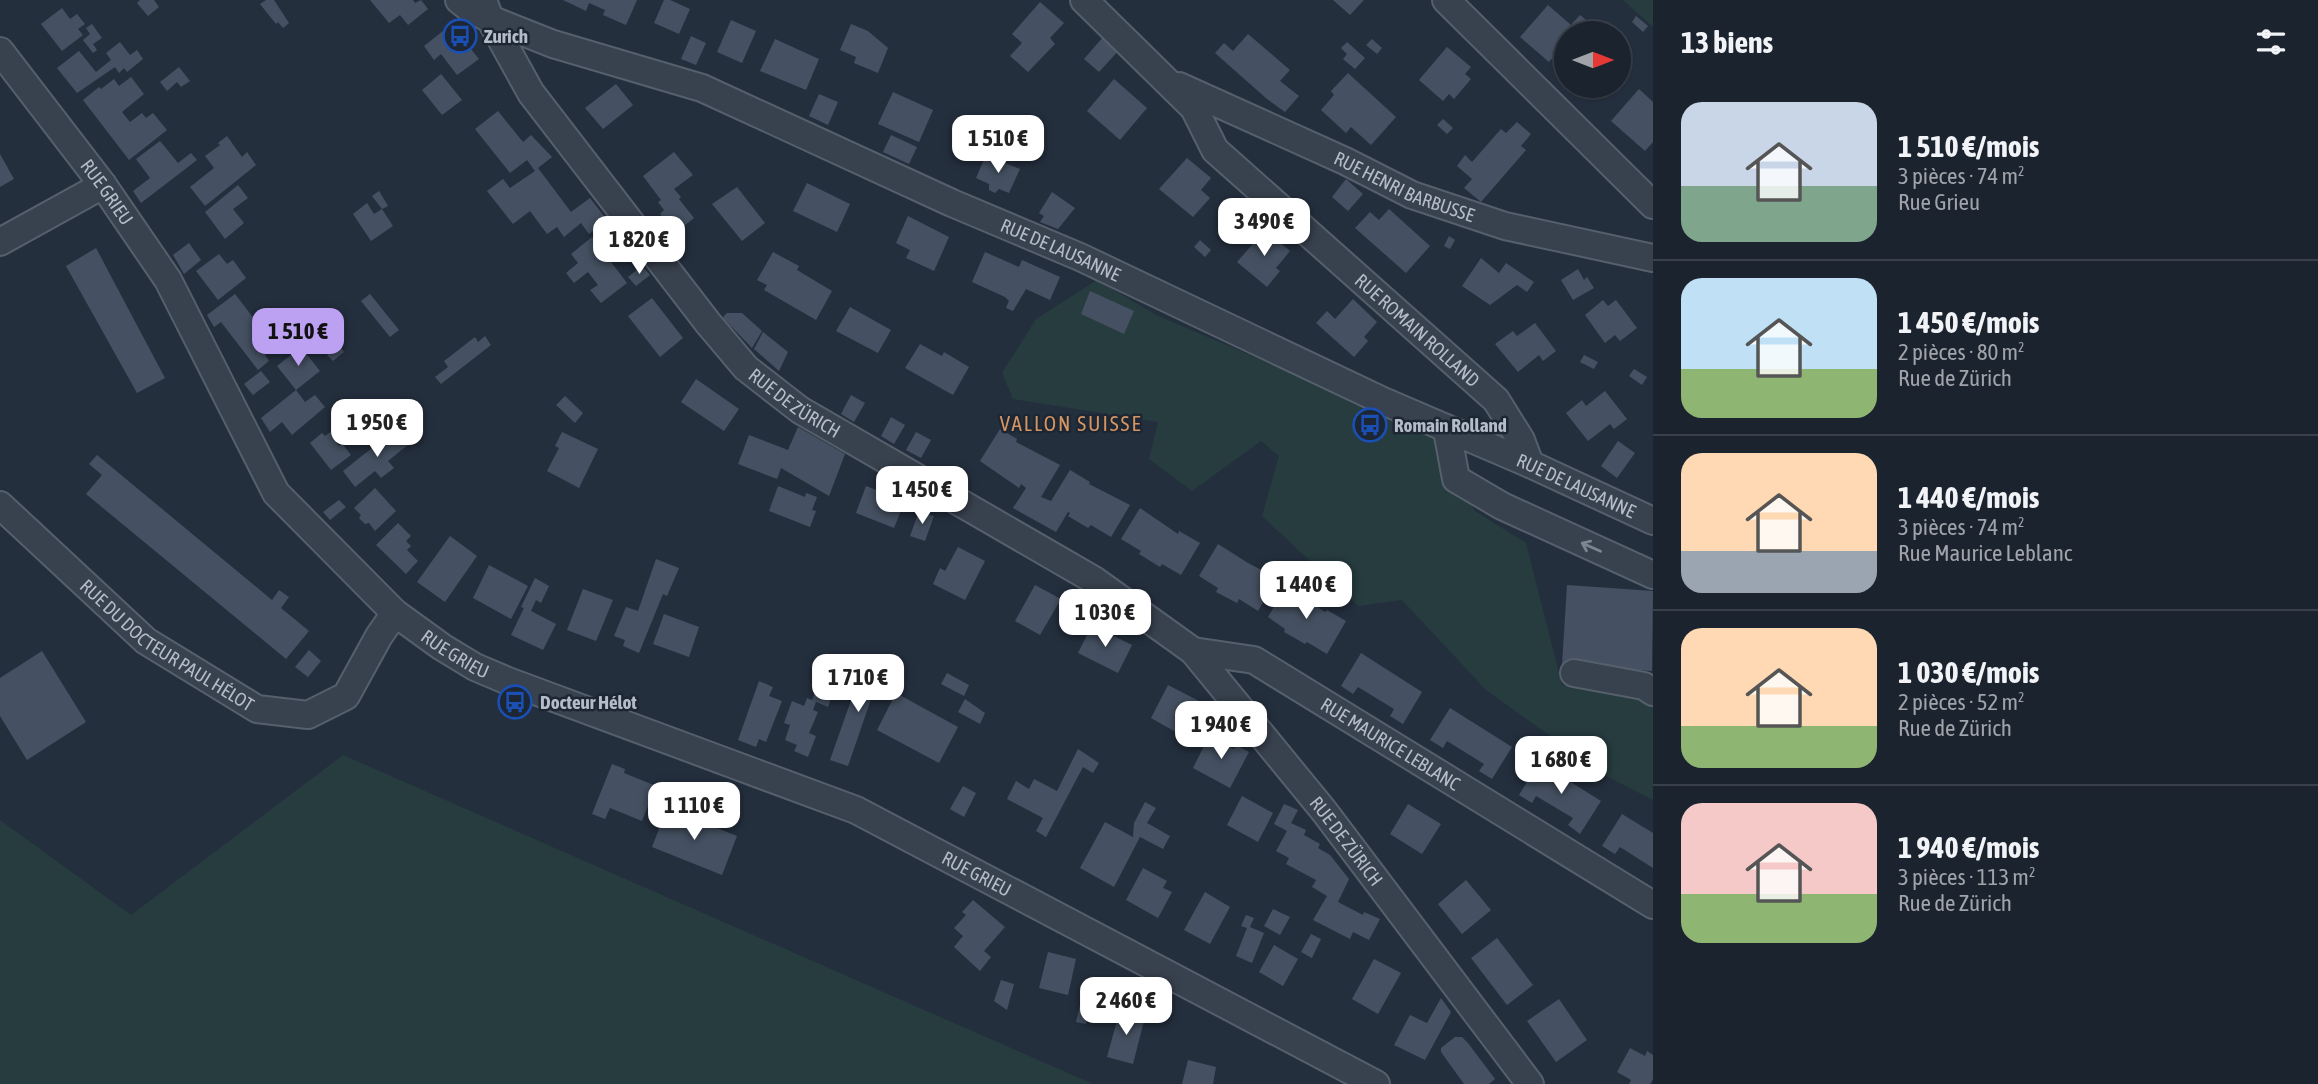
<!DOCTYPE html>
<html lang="fr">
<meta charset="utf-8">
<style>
:root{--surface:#1b232e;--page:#282f3a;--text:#f1f3f6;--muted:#a0a4aa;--line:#39404a;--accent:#bca0f2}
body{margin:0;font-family:"Asap Condensed",sans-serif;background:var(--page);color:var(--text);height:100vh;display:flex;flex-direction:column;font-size:26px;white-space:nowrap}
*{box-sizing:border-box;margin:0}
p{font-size:23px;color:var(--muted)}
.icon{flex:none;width:38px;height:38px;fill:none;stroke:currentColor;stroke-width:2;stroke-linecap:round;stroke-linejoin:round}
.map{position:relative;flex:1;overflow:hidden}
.details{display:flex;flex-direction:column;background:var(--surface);width:665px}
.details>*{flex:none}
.needle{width:46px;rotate:90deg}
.buttons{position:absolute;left:1554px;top:21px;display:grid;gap:14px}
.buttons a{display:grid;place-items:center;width:77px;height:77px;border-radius:50%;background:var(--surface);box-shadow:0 2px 5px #0004,0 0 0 2px var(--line);font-size:35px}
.price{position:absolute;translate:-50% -60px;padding:0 16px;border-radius:14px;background:#fff;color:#222;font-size:23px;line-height:46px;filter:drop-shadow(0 2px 4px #0008)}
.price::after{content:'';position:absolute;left:50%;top:42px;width:21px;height:16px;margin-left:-10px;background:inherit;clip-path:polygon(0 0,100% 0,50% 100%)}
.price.active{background:var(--accent);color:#111}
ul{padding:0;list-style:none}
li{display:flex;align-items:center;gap:21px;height:175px;padding:0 28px}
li+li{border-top:2px solid var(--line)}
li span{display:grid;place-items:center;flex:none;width:196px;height:140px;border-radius:21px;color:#555}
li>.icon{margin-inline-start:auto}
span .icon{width:84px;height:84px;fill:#fffc;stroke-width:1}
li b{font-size:30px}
h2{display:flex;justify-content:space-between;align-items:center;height:84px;padding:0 28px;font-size:30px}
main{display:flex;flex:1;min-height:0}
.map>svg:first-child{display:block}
.green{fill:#263c3f}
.building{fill:#455162}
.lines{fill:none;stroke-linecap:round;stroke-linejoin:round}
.minor-casing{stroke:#565f6c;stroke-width:30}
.minor{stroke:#38414e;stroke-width:26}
.oneway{stroke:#7c8592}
.labels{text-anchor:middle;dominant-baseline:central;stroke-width:5;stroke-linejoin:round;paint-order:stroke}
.poi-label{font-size:19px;font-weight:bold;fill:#b4bcc9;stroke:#1d2633;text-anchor:start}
.street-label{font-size:19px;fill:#b4bcc9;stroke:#1d2633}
.neighbourhood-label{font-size:21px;letter-spacing:2px;fill:#d59563;stroke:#1d2633}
</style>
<main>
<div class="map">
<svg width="1653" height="1084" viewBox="0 0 1653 1084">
<rect width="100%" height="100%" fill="#242f3e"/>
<path class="green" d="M1623,0H1653V27Z
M1097,280L1156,315L1429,431L1475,511L1526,543L1562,685L1645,701L1653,707V800L1606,776L1486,690L1402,600L1358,606L1262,516L1279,456L1261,441L1192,491L1149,459L1158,422L1013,399L1002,373L1036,319Z
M343,755L1093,1084H0V820L131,915Z"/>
<path class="building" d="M140,0H154L159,7L148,16L137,3Z
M266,0H274L289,23L283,28L278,22L276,24L260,4Z
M370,0H413L415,3L421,0L428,9L408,25L400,15L389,23Z
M563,0H637L626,25L603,15L605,10L589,3L586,11Z
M664,0H670L690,9L679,34L654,23Z
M1333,0H1364L1350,15Z
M1040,2L1064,23L1050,38L1055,44L1028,72L1010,56L1022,43L1012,34Z
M1548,5L1571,25L1580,15L1597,29L1594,33H1566V51L1561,48L1549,62L1520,37Z
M62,8L70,19L77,14L85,24L78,29L83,35L62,51L41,24Z
M1636,16L1648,26L1643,32L1632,22Z
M731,20L756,31L742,63L717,52Z
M92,24L102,38L93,44L97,50L93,53L83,40L90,34L86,28Z
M851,24L868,31L888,48L878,73L854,63L856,57L840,50Z
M448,27L467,52L471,49L479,59L457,75L441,54L434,60L424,46Z
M1248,34L1290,70L1280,81L1299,96L1285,112L1267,99L1215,53L1224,43L1233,51Z
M691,36L706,43L696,65L681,59Z
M1104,36L1119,50L1099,72L1084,59Z
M775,39L819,59L806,90L760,71Z
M1372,39L1382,48L1377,54L1366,45Z
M120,42L130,55L137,50L143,59L127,72L124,68L119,73L115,67L77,93L57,68L79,51L96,72L111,60L106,53Z
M1347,42L1365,58L1355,69L1343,59L1347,54L1341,48Z
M1447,47L1471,67L1465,74L1471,79L1454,99L1449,94L1443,101L1419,80Z
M179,67L190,81L181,87L177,82L167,91L160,82Z
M1348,73L1396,117L1371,145L1351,127L1346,133L1321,110L1334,95L1331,91Z
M441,74L462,100L442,115L422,90Z
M131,77L144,94L122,112L130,122L142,113L146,118L153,113L167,130L129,160L83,100L99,87L101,89L114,79L119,86Z
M1114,79L1147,108L1120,140L1087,111Z
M616,84L633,105L603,129L585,108Z
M1639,89L1653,102V142L1645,151L1611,121Z
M893,92L933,110L919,142L878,124Z
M819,94L838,102L828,125L809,116Z
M498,111L523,142L531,135L552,157L538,168L571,212L590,198L607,220L589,234L581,223L564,237L557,227L547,234L530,211L513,224L487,191L503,179L510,188L535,171L527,160L510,173L475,129Z
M1443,119L1453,128L1447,134L1437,125Z
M1517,122L1531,134L1521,146L1526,150L1481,202L1464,188L1472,179L1457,166L1465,155L1472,162L1501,129L1506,133Z
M1017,123L1028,133L1022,139L1011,130Z
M891,135L917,147L909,164L883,152Z
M227,136L242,157L247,152L256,165L205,206L190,187L214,168L205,156L220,145L218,143Z
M160,141L178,163L191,153L197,160L141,203L133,191L150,178L136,159Z
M674,152L693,175L674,189L681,197L679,199L694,218L675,233L660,214L664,210L658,202L661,200L643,176Z
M0,154L14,179L0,187Z
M986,155L1020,169L1009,193L999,189L995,193L989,190V184L976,178Z
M1187,158L1211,178L1201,190L1210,198L1193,217L1159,189Z
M1346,179L1363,194L1348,211L1332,197Z
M807,183L850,204L837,232L793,211Z
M238,185L248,198L233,209L244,223L225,239L205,212Z
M737,187L765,223L742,241L712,204Z
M379,191L388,206L382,209L372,196Z
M1052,192L1075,208L1058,229L1040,222L1044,216L1039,213Z
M367,203L374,214L382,209L393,226L371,241L353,214Z
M1389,209L1430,246L1406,273L1355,228L1370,212L1379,220Z
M908,216L949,237L934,271L906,258L910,250L896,243Z
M1265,230L1290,251L1276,268L1280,271L1267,287L1237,262Z
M1449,236L1455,240L1450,249L1444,246Z
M592,237L627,283L601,303L590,290L598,285L588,272L574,283L566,273L578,263L571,254Z
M1200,240L1211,250L1205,257L1194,247Z
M189,243L201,260L184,274L173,255Z
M96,248L165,378L137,393L66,266Z
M773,252L799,266L797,270L832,291L816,320L764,290L767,285L757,280Z
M985,252L1019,267L1022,260L1060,277L1050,300L1026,289L1013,311L1006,308L1009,301L1005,297L972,282Z
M219,254L227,264L233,260L246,278L218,300L196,271Z
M1481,258L1499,273L1506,263L1534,282L1527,292L1517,285L1490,305L1462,286Z
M642,266L650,275L636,286L628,277Z
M1578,269L1584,280L1587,277L1594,288L1573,300L1561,280Z
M1090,291L1134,311L1124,334L1081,314Z
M235,294L276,347L265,355L269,361L258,370L221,322L214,327L207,315Z
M370,294L399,330L390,337L361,301Z
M652,298L683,338L660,357L628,316Z
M1353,299L1377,322L1364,337L1368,341L1354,357L1316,323L1327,311L1335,319Z
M1603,300L1608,306L1616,300L1637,328L1620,341L1615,335L1605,343L1585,315Z
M850,307L891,330L878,353L836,331Z
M727,313H742L762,331L752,348L725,320L723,317Z
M1535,323L1556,351L1543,361L1539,355L1518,372L1495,344L1513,331L1517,336Z
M763,332L788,352L779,371L754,349Z
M485,336L491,345L441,384L435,377L448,367L444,361L475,337L478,342Z
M920,344L942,356L944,352L969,367L953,395L905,368Z
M339,345L344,352L333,361L327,355Z
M301,347L320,371L296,390L277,366Z
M1584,355L1598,362L1594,369L1580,362Z
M1634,369L1647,377L1642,385L1629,376Z
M261,371L270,382L253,395L244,384Z
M696,379L739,409L724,431L681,402Z
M296,390L305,402L315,395L325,407L292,435L282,422L270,432L261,418Z
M1605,391L1627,419L1614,429L1610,424L1588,441L1566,413L1582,400L1586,406Z
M851,395L865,403L854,422L841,414Z
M565,396L583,413L575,423L556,405Z
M891,417L905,425L894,444L881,436Z
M798,427L845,454L829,496L781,468L777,479L738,464L749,435L788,450Z
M397,428L409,444L388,461L394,468L381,478L375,471L355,487L343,471Z
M1000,429L1017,439L1016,442L1060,465L1041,497L1051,501L1070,470L1090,482L1089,484L1130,505L1111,537L1091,525L1088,528L1068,516L1070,513L1068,512L1056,532L1013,508L1026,488L1021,484L1019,488L980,461Z
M333,430L340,440L336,442L339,446L342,443L351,455L331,470L310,443L322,433L325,436Z
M562,432L598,449L579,488L547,471L559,448L555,446Z
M916,432L931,440L921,458L906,450Z
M1618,441L1635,453L1617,478L1601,466Z
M97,455L272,600L279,590L289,597L281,608L309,631L286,659L86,494L102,475L89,464Z
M778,486L805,497L806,493L817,497L812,510L816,511L810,527L769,511Z
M866,486L905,501L894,528L856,513Z
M375,488L396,511L375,531L369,523L365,524L359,518L361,515L354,508Z
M339,500L346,507L330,520L323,512Z
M1140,508L1178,534L1179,531L1200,543L1181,575L1162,564L1160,567L1139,554L1141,551L1121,539Z
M919,511L934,516L925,541L910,536Z
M398,523L411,536L406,541L411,546L407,550L418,561L406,574L376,545Z
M450,536L477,556L445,602L417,582Z
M1218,544L1248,563L1277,578L1258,611L1239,599L1237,603L1216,592L1218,588L1199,576Z
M958,547L985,561L965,600L933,584L940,568L945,571Z
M656,559L679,568L667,596L663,594L639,653L623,646L625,640L614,636L626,607L638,611Z
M489,565L528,586L511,619L473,598Z
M535,578L549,586L541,603L536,600L531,611L556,624L543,650L511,635L524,608L521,607Z
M1035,585L1061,599L1040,635L1015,621Z
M1567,585L1653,591L1652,671L1562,665Z
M1286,586L1325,612L1327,610L1346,621L1327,654L1307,642L1305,644L1284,632L1285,629L1268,617Z
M583,589L613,600L596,641L567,630Z
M664,614L699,627L689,657L653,644Z
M1092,625L1132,645L1118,673L1078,653Z
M309,650L321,661L308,677L295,667Z
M42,651L86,722L27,760L0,716V678Z
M1361,653L1422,692L1403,724L1390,716L1394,709L1358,687L1353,694L1341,686Z
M884,661L898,666L894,678L880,673L848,766L830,760L860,675L870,679L874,669L881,672Z
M947,673L969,685L964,696L941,684Z
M820,678L836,685L828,707L816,702L813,710L818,712L809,733L816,736L808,757L794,751L797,745L785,740L790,725L784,723L792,701L804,706L807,698L812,700Z
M759,681L773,687L769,696L782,701L766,742L759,739L756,747L738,740Z
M1168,685L1199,701L1181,735L1151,718Z
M896,693L958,727L939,763L877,730Z
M965,699L985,713L980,724L958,712Z
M1450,708L1512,747L1492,779L1479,771L1484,764L1447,741L1443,748L1430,740Z
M1209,736L1234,749L1236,745L1249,752L1230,788L1193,768Z
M1078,749L1099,763L1093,773L1083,767L1046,837L1036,831L1043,818L1007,799L1016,781L1029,789L1034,779L1057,791Z
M1539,762L1601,801L1580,834L1568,825L1573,818L1536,796L1532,803L1519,795Z
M612,764L625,769L624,773L656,786L642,821L610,808L605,819L592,814Z
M963,786L976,793L964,817L950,809Z
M1242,796L1273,813L1258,842L1227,825Z
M1145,802L1156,808L1147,823L1170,836L1163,849L1140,837L1114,887L1080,868L1105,822L1133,837L1134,823Z
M1284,804L1298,810L1291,823L1306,830L1304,835L1320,844L1318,848L1330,855L1349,879L1338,902L1363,915L1364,912L1380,919L1369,940L1353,932L1350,939L1313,920L1327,896L1312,887L1316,880L1286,864L1289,858L1276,851L1287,831L1274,824Z
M1408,804L1441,824L1422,854L1390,834Z
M667,808L737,836L722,875L652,847Z
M1622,814L1653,833V868L1620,847L1615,854L1602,846Z
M1143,868L1167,881L1163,888L1172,892L1158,918L1126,900Z
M1466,880L1491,910L1462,934L1438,904Z
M1205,892L1230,907L1210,944L1184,930Z
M973,900L1005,927L984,951L991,957L980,971L954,947L963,936L954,928L966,915L962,912Z
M1273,909L1290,917L1280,935L1264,926Z
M1246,915L1254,918L1250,927L1264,933L1252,963L1236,956L1247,928L1241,926Z
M1311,934L1321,939L1312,958L1301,952Z
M1497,938L1533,985L1507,1005L1471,958Z
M1274,945L1298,959L1283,986L1259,972Z
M1048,952L1076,959L1068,995L1039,988Z
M1374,959L1401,973L1378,1014L1352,999Z
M1001,980L1014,984L1007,1010L994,1001Z
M1441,998L1451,1012L1425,1060L1394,1045L1410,1015L1427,1023Z
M1559,999L1587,1040L1556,1062L1527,1021Z
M1080,1005L1090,1008L1086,1024L1076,1022Z
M1120,1010L1145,1017L1133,1064L1107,1057Z
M1455,1037H1462L1468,1043L1495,1079L1489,1084H1464L1441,1052V1048Z
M1630,1048L1645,1056L1647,1051L1653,1055V1079L1650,1084H1629L1631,1080L1617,1072Z
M1188,1060L1216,1067L1213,1084H1182Z"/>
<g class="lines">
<defs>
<g id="minor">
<path id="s1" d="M459,0L469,8L490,19L553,44L702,88L952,203L1080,257L1383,401L1530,464L1653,521"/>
<path id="s2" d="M483,0L490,19L531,93L708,323L746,368L800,410L1094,580L1193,651L1324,811L1530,1084"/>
<path id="s3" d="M1084,0L1194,108L1215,150L1496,400L1521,440L1530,464"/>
<path d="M1446,0L1653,205"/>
<path id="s4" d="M0,51L103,185L168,280L276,493L395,613L442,647L475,667L508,681L856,810L1376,1084"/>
<path id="s5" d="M1179,86L1345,161L1412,195L1505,226L1653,258"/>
<path d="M0,242L103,185"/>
<path d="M1447,430L1456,479L1502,506L1653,575"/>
<path id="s6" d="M0,505L146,641L257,709L308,715L346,696L379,636L395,613"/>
<path id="s7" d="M1193,651L1254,660L1653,905"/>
<path d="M1574,673L1644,686L1653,692"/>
</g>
</defs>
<use href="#minor" class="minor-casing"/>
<use href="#minor" class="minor"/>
</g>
<defs><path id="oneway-shaft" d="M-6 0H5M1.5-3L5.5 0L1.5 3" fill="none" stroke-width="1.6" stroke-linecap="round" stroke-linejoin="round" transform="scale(1.75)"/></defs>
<use class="oneway" href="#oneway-shaft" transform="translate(1591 547) rotate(-156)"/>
<defs>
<symbol id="bus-ring" viewBox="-11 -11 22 22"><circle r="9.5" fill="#1d2633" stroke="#1a4fb4" stroke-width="1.5"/><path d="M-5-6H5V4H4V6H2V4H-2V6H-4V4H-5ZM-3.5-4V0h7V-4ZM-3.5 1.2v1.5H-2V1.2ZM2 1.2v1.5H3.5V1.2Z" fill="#1a4fb4"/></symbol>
</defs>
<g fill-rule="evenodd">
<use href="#bus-ring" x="441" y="17" width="38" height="38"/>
<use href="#bus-ring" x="1351" y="406" width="38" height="38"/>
<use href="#bus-ring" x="496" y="683" width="38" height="38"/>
</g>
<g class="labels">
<g class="poi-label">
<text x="484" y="36">Zurich</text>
<text x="1394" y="425">Romain Rolland</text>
<text x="540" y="702">Docteur Hélot</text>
</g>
<g class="street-label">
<text stroke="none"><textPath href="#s5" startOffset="247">RUE HENRI BARBUSSE</textPath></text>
<text stroke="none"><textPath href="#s4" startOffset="177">RUE GRIEU</textPath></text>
<text stroke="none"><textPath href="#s1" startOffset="653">RUE DE LAUSANNE</textPath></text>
<text stroke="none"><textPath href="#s3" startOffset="472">RUE ROMAIN ROLLAND</textPath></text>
<text stroke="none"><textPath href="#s2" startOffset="514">RUE DE ZÜRICH</textPath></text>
<text stroke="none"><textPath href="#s1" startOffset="1220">RUE DE LAUSANNE</textPath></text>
<text stroke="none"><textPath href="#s6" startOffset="219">RUE DU DOCTEUR PAUL HÉLOT</textPath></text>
<text stroke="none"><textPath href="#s4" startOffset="765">RUE GRIEU</textPath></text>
<text stroke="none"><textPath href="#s7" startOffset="222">RUE MAURICE LEBLANC</textPath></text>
<text stroke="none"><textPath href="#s2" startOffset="1228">RUE DE ZÜRICH</textPath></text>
<text stroke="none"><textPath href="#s4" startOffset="1332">RUE GRIEU</textPath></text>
</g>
<g class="neighbourhood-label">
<text x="1071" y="423">VALLON SUISSE</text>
</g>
</g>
</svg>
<div class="buttons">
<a><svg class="needle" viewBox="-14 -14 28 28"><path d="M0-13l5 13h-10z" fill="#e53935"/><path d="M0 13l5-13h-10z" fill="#a0a4aa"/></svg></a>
</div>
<b class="price" style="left:998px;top:175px">1 510 €</b>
<b class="price" style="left:1264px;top:258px">3 490 €</b>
<b class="price" style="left:639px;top:276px">1 820 €</b>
<b class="price active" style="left:298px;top:368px">1 510 €</b>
<b class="price" style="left:377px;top:459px">1 950 €</b>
<b class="price" style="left:922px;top:526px">1 450 €</b>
<b class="price" style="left:1306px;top:621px">1 440 €</b>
<b class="price" style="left:1105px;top:649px">1 030 €</b>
<b class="price" style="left:858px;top:714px">1 710 €</b>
<b class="price" style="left:1221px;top:761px">1 940 €</b>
<b class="price" style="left:1561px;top:796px">1 680 €</b>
<b class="price" style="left:694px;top:842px">1 110 €</b>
<b class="price" style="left:1126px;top:1037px">2 460 €</b>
</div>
<section class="details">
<h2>13 biens<svg class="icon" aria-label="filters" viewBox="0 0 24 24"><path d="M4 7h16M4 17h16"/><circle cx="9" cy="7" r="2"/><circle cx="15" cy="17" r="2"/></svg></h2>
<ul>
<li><span style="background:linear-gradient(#c9d6e8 60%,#7fa58c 0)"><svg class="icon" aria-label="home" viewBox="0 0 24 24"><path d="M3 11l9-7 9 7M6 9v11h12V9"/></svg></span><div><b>1 510 €/mois</b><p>3 pièces · 74 m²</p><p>Rue Grieu</p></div></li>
<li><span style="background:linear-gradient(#bfe0f5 65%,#8fb573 0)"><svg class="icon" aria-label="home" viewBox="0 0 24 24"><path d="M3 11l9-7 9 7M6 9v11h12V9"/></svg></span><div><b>1 450 €/mois</b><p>2 pièces · 80 m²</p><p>Rue de Zürich</p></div></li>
<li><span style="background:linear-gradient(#ffd9b3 70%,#9aa5b1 0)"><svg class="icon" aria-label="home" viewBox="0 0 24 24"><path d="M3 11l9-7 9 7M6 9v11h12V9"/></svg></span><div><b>1 440 €/mois</b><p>3 pièces · 74 m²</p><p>Rue Maurice Leblanc</p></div></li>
<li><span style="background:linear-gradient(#ffd9b3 70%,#8fb573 0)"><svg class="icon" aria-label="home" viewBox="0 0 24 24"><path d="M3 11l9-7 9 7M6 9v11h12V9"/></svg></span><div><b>1 030 €/mois</b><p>2 pièces · 52 m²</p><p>Rue de Zürich</p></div></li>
<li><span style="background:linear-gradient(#f6c9c9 65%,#8fb573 0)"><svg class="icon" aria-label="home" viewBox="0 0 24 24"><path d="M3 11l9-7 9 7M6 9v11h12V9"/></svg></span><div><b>1 940 €/mois</b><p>3 pièces · 113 m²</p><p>Rue de Zürich</p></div></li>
</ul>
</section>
</main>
